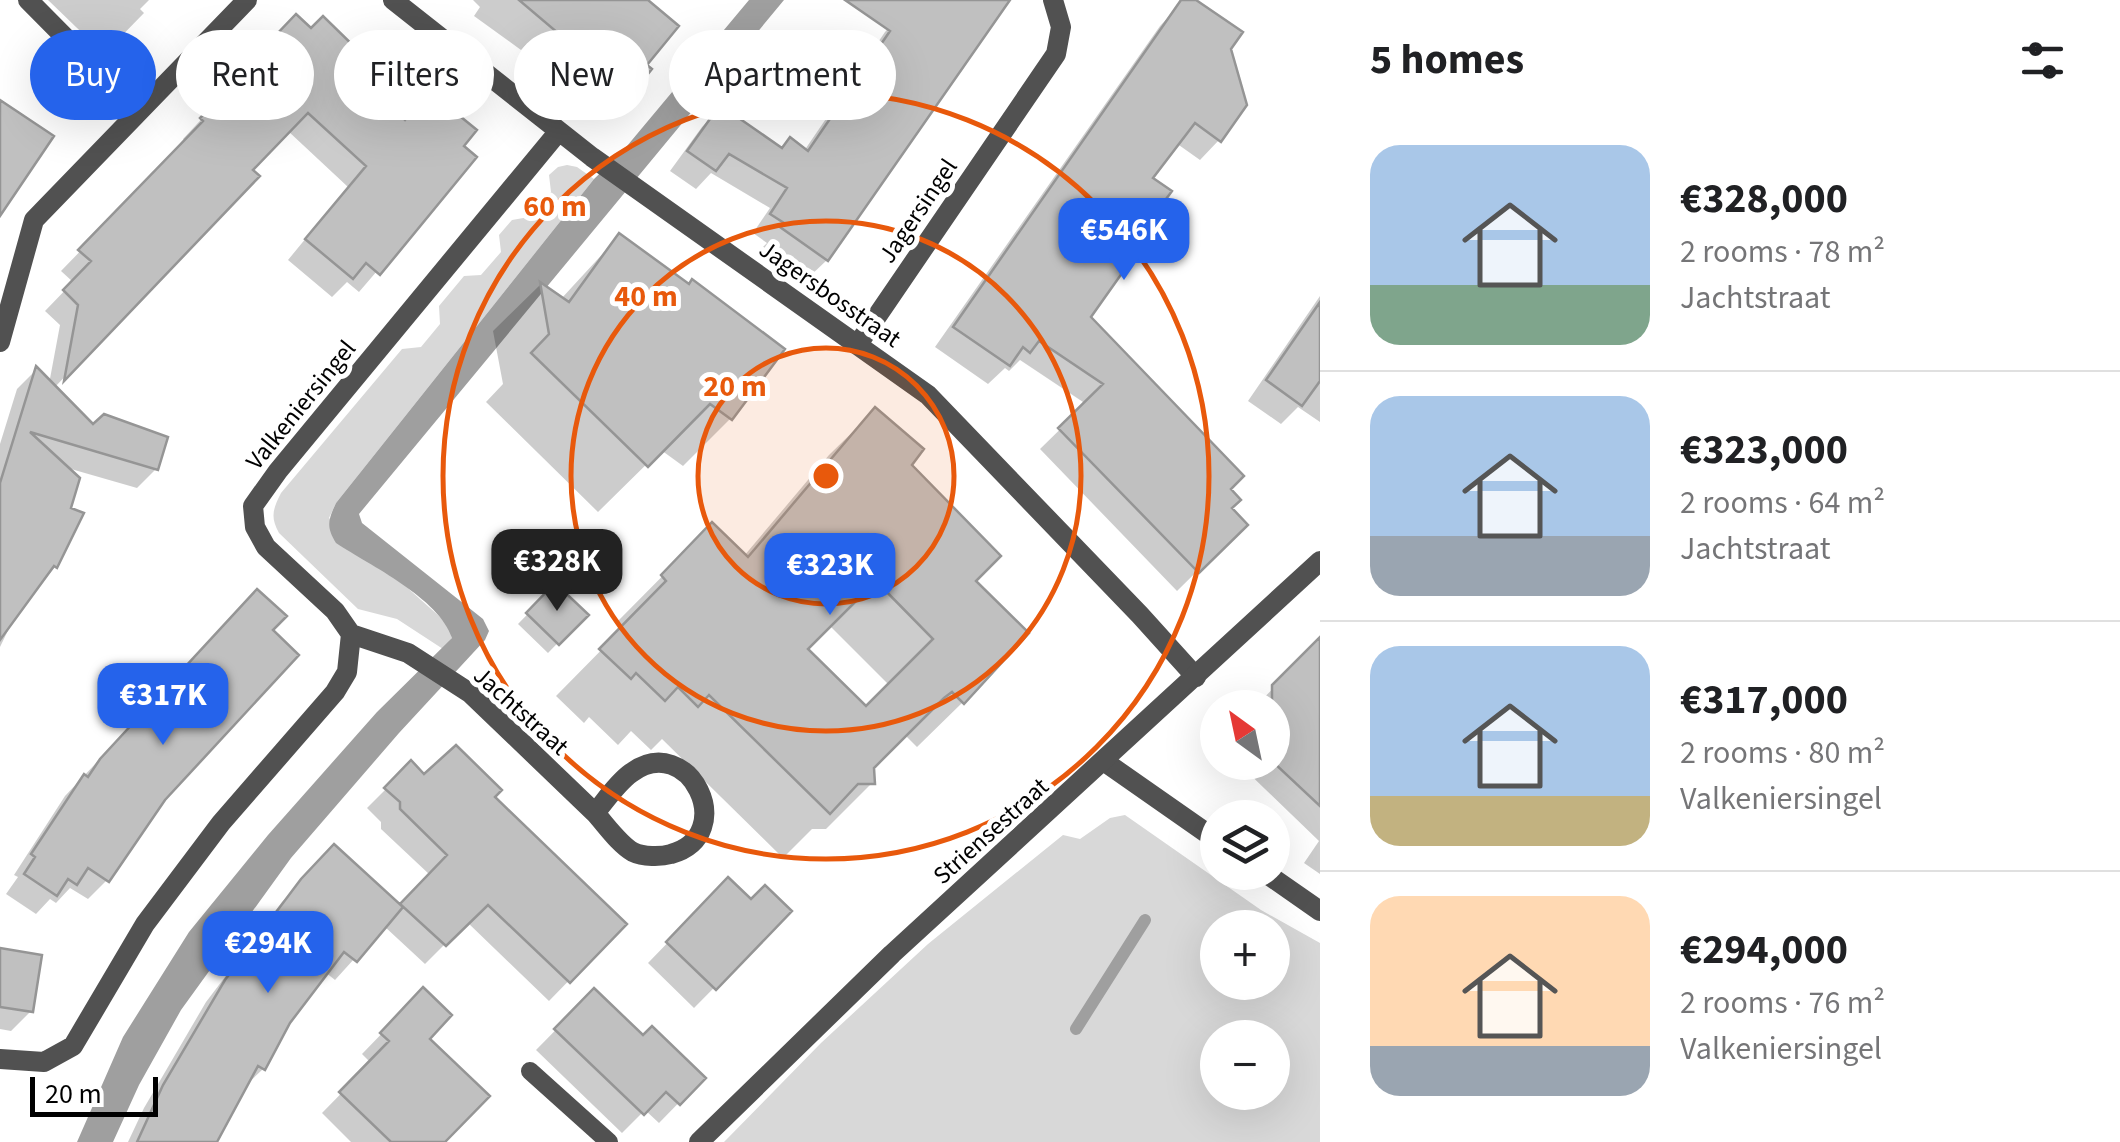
<!DOCTYPE html>
<meta charset="utf-8">
<style>
:root{--surface:#fff;--page:#f6f6f6;--text:#202124;--muted:#757577;--line:#e0e0e0;--accent:#2563eb}
body{margin:0;font-family:"Source Sans 3",sans-serif;background:var(--page);color:var(--text);height:100vh;display:flex;flex-direction:column;font-size:38px;white-space:nowrap}
*{box-sizing:border-box;margin:0}
p{font-size:32px;color:var(--muted)}
.icon{flex:none;width:55px;height:55px;fill:none;stroke:currentColor;stroke-width:2;stroke-linecap:round;stroke-linejoin:round}
.map{position:relative;flex:1;overflow:hidden}
.details{display:flex;flex-direction:column;background:var(--surface);width:800px}
.details>*{flex:none}
.top-card{position:absolute;left:30px;top:30px;width:950px;height:90px;display:flex;gap:20px}
.needle{width:65px;rotate:327deg}
.controls{position:absolute;left:1200px;top:690px;display:grid;gap:20px}
.controls a{display:grid;place-items:center;width:90px;height:90px;border-radius:50%;background:var(--surface);box-shadow:0 10px 40px #0002;font-size:50px}
.scale{position:absolute;left:30px;bottom:25px;width:128px;box-sizing:border-box;padding-left:10px;border:5px solid #000;border-top:0;font-size:28px;line-height:35px;white-space:nowrap;color:#000;-webkit-text-stroke:8px #fff;paint-order:stroke}
.price{position:absolute;translate:-50% -85px;padding:0 22px;border-radius:20px;background:var(--accent);color:#fff;font-size:32px;line-height:65px;filter:drop-shadow(0 2px 5px #0008)}
.price::after{content:'';position:absolute;left:50%;top:60px;width:30px;height:22px;margin-left:-15px;background:inherit;clip-path:polygon(0 0,100% 0,50% 100%)}
.price.active{background:#222;color:#fff}
ul{padding:0;list-style:none}
li{display:flex;align-items:center;gap:30px;height:250px;padding:0 50px}
li+li{border-top:2px solid var(--line)}
li span{display:grid;place-items:center;flex:none;width:280px;height:200px;border-radius:30px;color:#555}
li>.icon{margin-inline-start:auto}
span .icon{width:120px;height:120px;fill:#fffc;stroke-width:1}
li b{font-size:42px}
h2{display:flex;justify-content:space-between;align-items:center;height:120px;padding:0 50px;font-size:42px}
.chip{padding:0 35px;border-radius:45px;background:var(--surface);box-shadow:0 10px 40px #0002;font-size:35px;line-height:90px}
.chip.active{background:var(--accent);color:#fff}
main{display:flex;flex:1;min-height:0}
.map>svg:first-child{display:block}
.green{fill:#d8d8d8;fill-rule:evenodd}
.water{fill:#9f9f9f}
.shadow{fill:#0003;fill-rule:evenodd}
.lines{fill:none;stroke-linecap:round;stroke-linejoin:round}
.stream{stroke:#9f9f9f;stroke-width:12}
.building{fill:#c0c0c0;stroke:#959595;stroke-width:2.5;fill-rule:evenodd}
.service{stroke:#515151;stroke-width:18}
.minor{stroke:#515151;stroke-width:20}
.tertiary{stroke:#515151;stroke-width:20}
.ring{fill:none;stroke:#e8590c;stroke-width:5}
.labels{text-anchor:middle;dominant-baseline:central;stroke-width:10;stroke-linejoin:round;paint-order:stroke}
.street-label{font-size:25px;fill:#000;stroke:#fff}
.centre{fill:#e8590c;stroke:#fff;stroke-width:5}
.ring-label{font-size:30px;text-anchor:middle;font-weight:bold;fill:#e8590c;stroke:#fff;stroke-width:10;stroke-linejoin:round;paint-order:stroke}
</style>
<main>
<div class="map">
<svg width="1320" height="1142" viewBox="0 0 1320 1142">
<rect width="100%" height="100%" fill="#fff"/>
<path class="green" d="M567,165L577,167L594,179L336,503L329,518L448,624L452,638L443,649L397,619L358,609L279,533C270,517 273,509 281,493L402,349L421,347L440,324L439,306L464,276L481,275L501,252L499,235L512,220L529,217L551,192L549,175L558,167Z
M1125,815L1261,910L1320,943V1142H724L821,1043L928,944L1063,835L1080,839L1110,818ZM1218,928H1272V982H1218ZM1218,1038H1272V1092H1218Z"/>
<path class="water" d="M749,0H784L359,514L362,523L483,619L489,631L485,640L399,733L291,858L181,1010L139,1085L113,1142H77L123,1037L189,932L268,835L377,712L452,638C439,598 371,566 336,543C326,527 328,520 336,503L594,179L622,152Z"/>
<path class="shadow" d="M48,0H149L140,9L144,13L104,54Z
M473,0H644L643,65L630,93L610,112L528,43L521,50L474,16L480,7Z
M914,0H985L827,260L808,278L763,247L767,243L753,233L770,208L711,173L696,189L670,171L702,127L721,108L781,150L804,151L885,32Z
M1192,0L1228,48L1219,140L1200,160L1176,143L1150,179L1132,240L1088,317L1227,490L1229,509L1244,525L1177,591L1040,449L1086,404L1020,360L1009,371L1005,368L988,384L935,347L1160,26L1179,6Z
M296,18L403,122L429,94L460,146L474,158L359,292L347,282L332,297L288,260L348,187L288,131L249,170L257,177L54,388L93,428L156,469L137,488L64,467L55,567L16,614L0,647V444L17,389L36,370L49,384L60,325L45,311L73,282L61,271L186,142L183,139Z
M619,236L781,349L730,419L683,466L661,450L598,512L486,402L503,384L493,331L540,285L561,299Z
M1320,296V422L1298,407L1281,424L1248,401Z
M875,410L973,581L963,702L917,747L905,735L872,767V783L826,829H812L783,858L662,739L651,750L631,731L618,745L589,717L584,723L556,696L623,628L617,622L712,526L744,556L829,455ZM829,625L890,686L866,709L805,649Z
M555,586L585,615L548,653L518,624Z
M238,612L269,631L107,880L88,899L70,888L56,903L50,899L36,914L6,894L18,877L14,875L65,796Z
M1315,645L1320,649V874L1304,863L1319,841L1237,762H1272V708H1254Z
M411,764L424,777L492,797L624,924L549,1001L467,922L425,964L384,926L335,980L325,972L288,1021L263,1069L243,1088L211,1142H128L144,1108L206,1002L282,902L314,867L399,907L430,875L381,829V822L367,808Z
M709,900L751,902L789,912L694,1008L648,963Z
M0,950L31,1011L11,1031L0,1029Z
M423,991L441,1142H351L322,1113L371,1063L362,1054Z
M594,991L643,1039L703,1078L659,1123L645,1110L622,1133L536,1050Z"/>
<g class="lines">
<path class="stream" d="M1076,1029L1145,920"/>
</g>
<path class="building" d="M519,0H648L679,26L647,65L652,69L631,95Z
M845,0H1010L828,261L780,227L784,223L770,214L787,188L729,154L716,171L687,151L720,105L782,148L790,137L808,151L890,31Z
M1181,0H1196L1243,32L1231,49L1247,105L1221,142L1195,123L1153,178L1172,191L1135,241L1132,259L1091,317L1244,476L1231,489L1241,500L1232,508L1248,525L1199,573L1058,428L1103,384L1039,341L1030,353L1023,347L1010,366L953,327Z
M296,14L311,28L323,16L364,56L352,68L405,120L429,91L477,130L464,146L477,157L380,275L366,263L353,279L305,239L366,166L308,113L253,170L260,176L64,381L78,305L63,290L91,261L78,250L203,121L200,118L256,62L253,59Z
M0,100L54,136L0,216Z
M619,233L689,284L692,279L785,349L732,420L710,404L648,467L531,353L549,334L540,282L569,302Z
M1320,302V381L1302,406L1266,380Z
M36,366L93,424L104,414L168,437L158,470L30,432L80,478L71,508L84,513L57,568L54,566L0,640V483Z
M875,407L924,449L912,465L1001,556L976,581L1029,633L964,704L952,692L944,698L874,768L875,784H858L830,814L709,695L698,707L678,687L665,701L636,673L631,679L599,649L666,581L661,575L712,522L748,557ZM876,581L933,639L866,706L808,649Z
M555,583L589,615L559,645L526,613Z
M257,589L287,616L273,630L299,655L165,800L109,882L88,868L77,885L68,879L57,896L24,874L35,857L31,854L84,774L88,777L100,759Z
M1320,637V806L1272,761V685Z
M456,745L502,790L495,797L627,924L570,983L488,905L446,946L400,904L447,855L400,809V802L384,788L411,760L424,774Z
M334,844L403,907L357,962L344,952L290,1023L265,1070L258,1066L217,1142H137L163,1085L225,980L301,879Z
M728,877L751,899L765,885L792,911L716,990L666,942Z
M0,948L42,955L33,1012L0,1007Z
M423,987L452,1015L430,1039L490,1096L445,1142H391L339,1092L389,1041L380,1033Z
M594,988L643,1035L652,1026L706,1078L680,1105L666,1092L644,1115L554,1029Z"/>
<g class="lines">
<path class="service" d="M530,1071L609,1142"/>
<path class="minor" d="M28,0L138,111
M393,0L592,157L928,395L1140,615L1196,677
M0,342L34,220L247,0
M858,344L1056,54L1061,27L1053,0
M351,634L408,653L470,693L595,813C606,800 617,783 631,773C689,730 740,835 671,854C661,857 643,857 633,852C619,844 606,825 595,813
M1105,762L1218,841
M1264,872L1320,911
M0,1059L44,1062L73,1046L145,924L221,823L335,692L347,672L351,634L335,611L266,547L255,527L253,506L278,471L559,131"/>
<path class="tertiary" d="M699,1142L892,954L1320,561"/>
</g>
<circle cx="826" cy="476" r="128" fill="#e8590c" fill-opacity=".12"/>
<g class="ring">
<circle cx="826" cy="476" r="128"/>
<circle cx="826" cy="476" r="255"/>
<circle cx="826" cy="476" r="383"/>
</g>
<g class="labels">
<g class="street-label">
<text transform="translate(918 211) rotate(-56)">Jagersingel</text>
<text transform="translate(830 294) rotate(35)">Jagersbosstraat</text>
<text transform="translate(301 405) rotate(-51)">Valkeniersingel</text>
<text transform="translate(521 711) rotate(42)">Jachtstraat</text>
<text transform="translate(991 831) rotate(-42)">Striensestraat</text>
</g>
</g>
<circle cx="826" cy="476" r="15" class="centre"/>
<g class="ring-label">
<text x="555" y="216">60 m</text>
<text x="646" y="306">40 m</text>
<text x="735" y="396">20 m</text>
</g>
</svg>
<div class="controls">
<a><svg class="needle" viewBox="-14 -14 28 28"><path d="M0-13l5 13h-10z" fill="#e53935"/><path d="M0 13l5-13h-10z" fill="#757577"/></svg></a>
<a><svg class="icon" aria-label="layers" viewBox="0 0 24 24"><path d="M12 4l9 5-9 5-9-5zM3 14l9 5 9-5"/></svg></a>
<a>+</a>
<a>−</a>
</div>
<div class="scale">20 m</div>
<b class="price" style="left:1124px;top:283px">€546K</b>
<b class="price active" style="left:557px;top:614px">€328K</b>
<b class="price" style="left:830px;top:618px">€323K</b>
<b class="price" style="left:163px;top:748px">€317K</b>
<b class="price" style="left:268px;top:996px">€294K</b>
<div class="top-card">
<a class="chip active">Buy</a>
<a class="chip">Rent</a>
<a class="chip">Filters</a>
<a class="chip">New</a>
<a class="chip">Apartment</a>
</div>
</div>
<section class="details">
<h2>5 homes<svg class="icon" aria-label="filters" viewBox="0 0 24 24"><path d="M4 7h16M4 17h16"/><circle cx="9" cy="7" r="2"/><circle cx="15" cy="17" r="2"/></svg></h2>
<ul>
<li><span style="background:linear-gradient(#a9c7e8 70%,#7fa58c 0)"><svg class="icon" aria-label="home" viewBox="0 0 24 24"><path d="M3 11l9-7 9 7M6 9v11h12V9"/></svg></span><div><b>€328,000</b><p>2 rooms · 78 m²</p><p>Jachtstraat</p></div></li>
<li><span style="background:linear-gradient(#a9c7e8 70%,#9aa5b1 0)"><svg class="icon" aria-label="home" viewBox="0 0 24 24"><path d="M3 11l9-7 9 7M6 9v11h12V9"/></svg></span><div><b>€323,000</b><p>2 rooms · 64 m²</p><p>Jachtstraat</p></div></li>
<li><span style="background:linear-gradient(#a9c7e8 75%,#c2b280 0)"><svg class="icon" aria-label="home" viewBox="0 0 24 24"><path d="M3 11l9-7 9 7M6 9v11h12V9"/></svg></span><div><b>€317,000</b><p>2 rooms · 80 m²</p><p>Valkeniersingel</p></div></li>
<li><span style="background:linear-gradient(#ffd9b3 75%,#9aa5b1 0)"><svg class="icon" aria-label="home" viewBox="0 0 24 24"><path d="M3 11l9-7 9 7M6 9v11h12V9"/></svg></span><div><b>€294,000</b><p>2 rooms · 76 m²</p><p>Valkeniersingel</p></div></li>
</ul>
</section>
</main>
